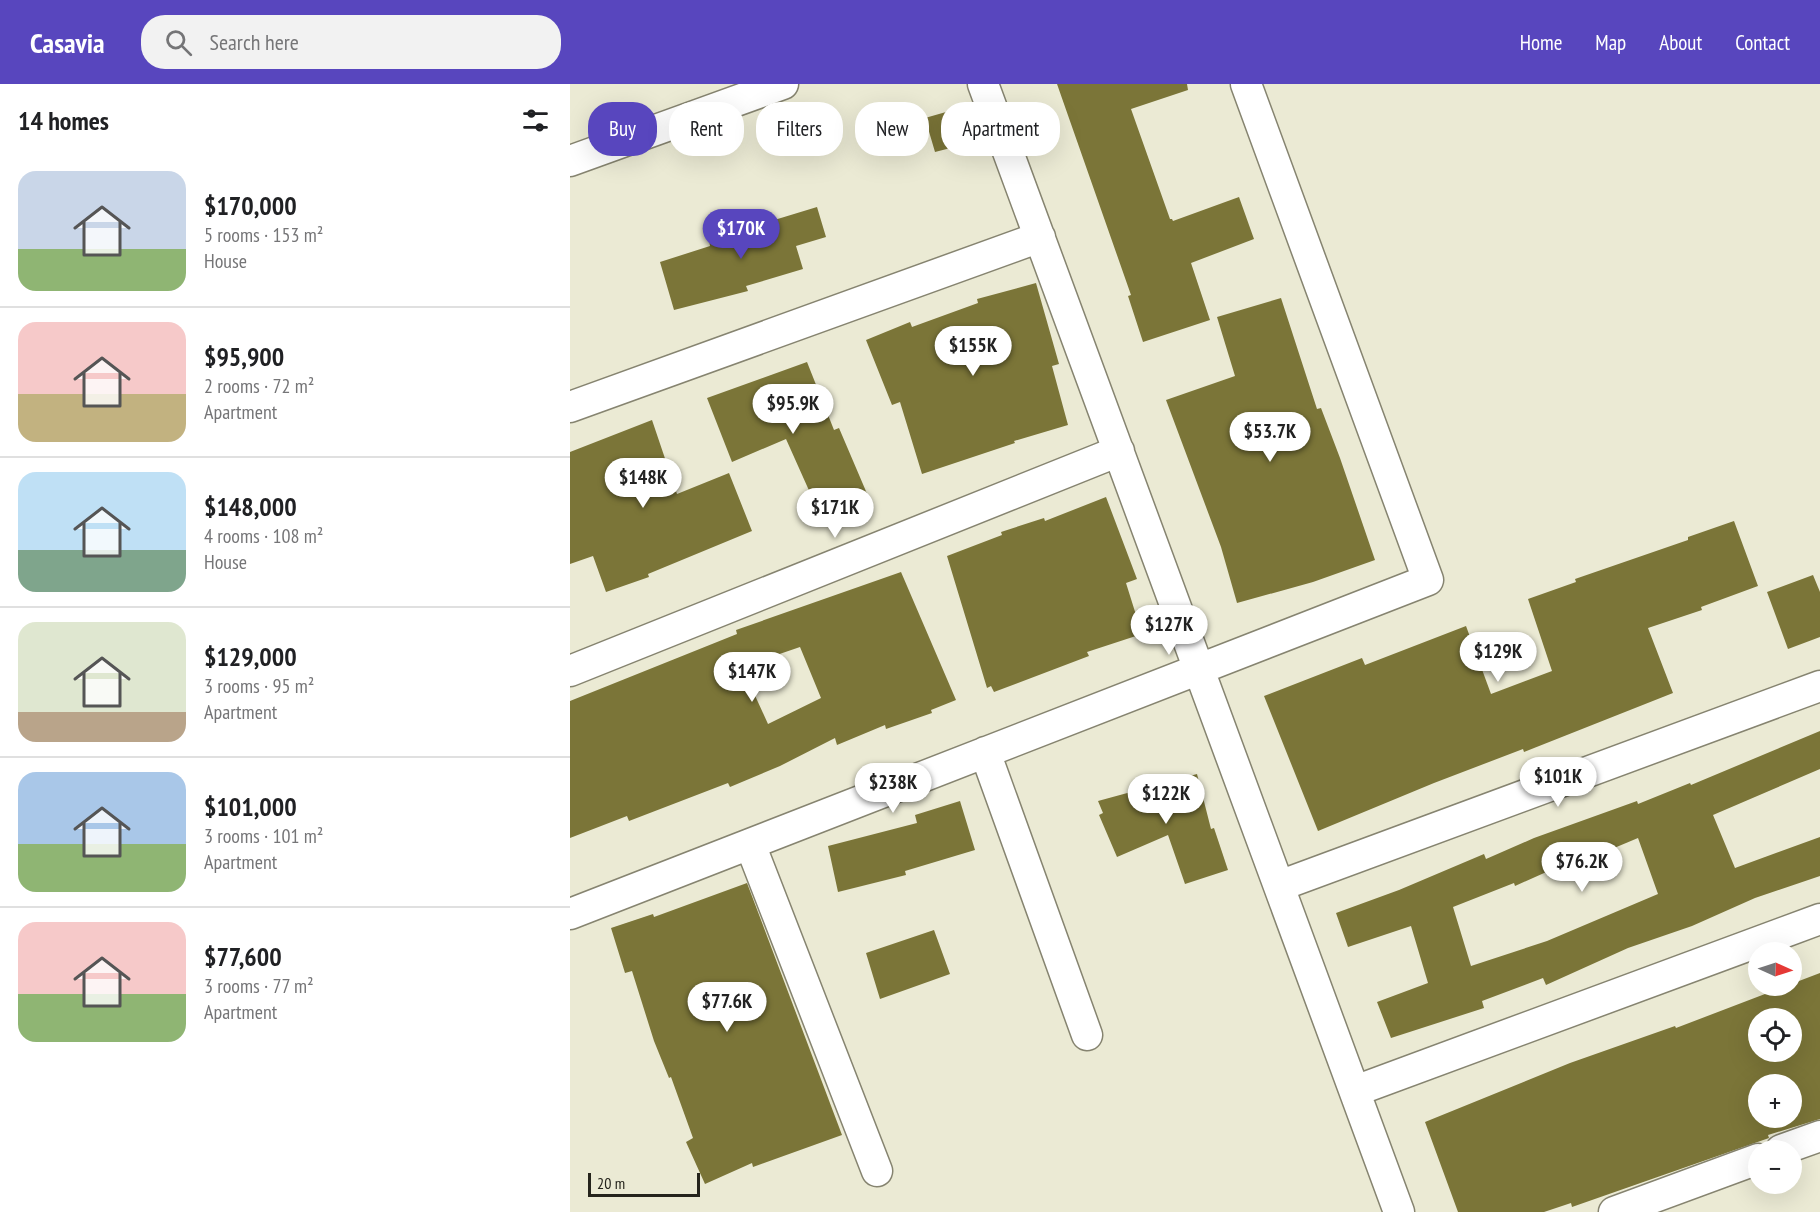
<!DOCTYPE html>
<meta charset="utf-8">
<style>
:root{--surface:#fff;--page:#f2f2f2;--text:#202124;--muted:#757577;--line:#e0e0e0;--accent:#5846be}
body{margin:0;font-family:"PT Sans Narrow",sans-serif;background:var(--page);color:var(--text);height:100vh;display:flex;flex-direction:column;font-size:22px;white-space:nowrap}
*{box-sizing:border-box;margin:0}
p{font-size:20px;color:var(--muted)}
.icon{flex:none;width:33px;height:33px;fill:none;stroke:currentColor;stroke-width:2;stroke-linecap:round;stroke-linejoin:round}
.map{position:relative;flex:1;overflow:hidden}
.panel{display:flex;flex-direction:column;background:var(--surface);width:570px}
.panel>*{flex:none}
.hud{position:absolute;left:18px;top:18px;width:570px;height:54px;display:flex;gap:12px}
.needle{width:39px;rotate:93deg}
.buttons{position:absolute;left:1178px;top:858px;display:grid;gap:12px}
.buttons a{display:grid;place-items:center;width:54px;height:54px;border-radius:50%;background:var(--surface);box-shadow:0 6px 24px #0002;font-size:30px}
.scale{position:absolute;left:18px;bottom:15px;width:112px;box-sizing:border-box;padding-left:6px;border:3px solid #25241c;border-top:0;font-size:16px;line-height:21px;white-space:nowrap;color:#25241c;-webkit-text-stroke:4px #ebead4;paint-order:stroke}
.price{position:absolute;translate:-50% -51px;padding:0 14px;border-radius:21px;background:#fff;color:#222;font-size:20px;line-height:39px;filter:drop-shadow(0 2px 3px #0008)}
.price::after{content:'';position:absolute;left:50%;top:36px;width:18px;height:14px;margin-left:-9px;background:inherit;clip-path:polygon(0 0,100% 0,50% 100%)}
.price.current{background:var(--accent);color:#fff}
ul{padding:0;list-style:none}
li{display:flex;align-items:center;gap:18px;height:150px;padding:0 18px}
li+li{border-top:2px solid var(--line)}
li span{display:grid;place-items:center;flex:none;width:168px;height:120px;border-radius:18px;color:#555}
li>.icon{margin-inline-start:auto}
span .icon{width:72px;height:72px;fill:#fffc;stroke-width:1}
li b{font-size:26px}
h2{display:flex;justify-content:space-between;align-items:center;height:72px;padding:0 18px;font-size:26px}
.chip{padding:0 21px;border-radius:24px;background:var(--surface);box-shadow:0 6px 24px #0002;font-size:21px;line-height:54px}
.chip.current{background:var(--accent);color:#fff}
header{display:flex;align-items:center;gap:36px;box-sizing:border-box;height:84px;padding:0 30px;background:var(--accent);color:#fff}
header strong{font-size:28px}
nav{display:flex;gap:33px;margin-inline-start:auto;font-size:21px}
.search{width:420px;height:54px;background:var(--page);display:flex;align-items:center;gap:15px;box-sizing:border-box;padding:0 21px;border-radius:24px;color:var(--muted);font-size:22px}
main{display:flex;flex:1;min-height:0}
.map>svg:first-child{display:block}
.building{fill:#7b7538;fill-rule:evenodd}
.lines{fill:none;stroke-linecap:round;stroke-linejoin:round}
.street-casing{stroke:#868470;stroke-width:33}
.street{stroke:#fff;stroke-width:30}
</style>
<header>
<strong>Casavia</strong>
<div class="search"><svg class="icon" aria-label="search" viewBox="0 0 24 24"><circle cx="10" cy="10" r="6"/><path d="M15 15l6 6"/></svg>Search here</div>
<nav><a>Home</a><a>Map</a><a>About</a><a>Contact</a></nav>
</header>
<main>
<section class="panel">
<h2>14 homes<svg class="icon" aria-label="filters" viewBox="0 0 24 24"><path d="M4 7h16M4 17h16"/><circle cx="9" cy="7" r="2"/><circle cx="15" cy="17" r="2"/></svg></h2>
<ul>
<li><span style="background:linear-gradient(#c9d6e8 65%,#8fb573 0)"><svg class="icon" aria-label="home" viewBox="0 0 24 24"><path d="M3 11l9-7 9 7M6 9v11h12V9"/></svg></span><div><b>$170,000</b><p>5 rooms · 153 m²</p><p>House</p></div></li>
<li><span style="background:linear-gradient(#f6c9c9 60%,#c2b280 0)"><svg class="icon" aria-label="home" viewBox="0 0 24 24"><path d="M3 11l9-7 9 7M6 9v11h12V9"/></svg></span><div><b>$95,900</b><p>2 rooms · 72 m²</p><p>Apartment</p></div></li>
<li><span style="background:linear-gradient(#bfe0f5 65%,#7fa58c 0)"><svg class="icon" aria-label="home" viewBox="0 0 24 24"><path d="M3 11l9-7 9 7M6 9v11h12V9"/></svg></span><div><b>$148,000</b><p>4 rooms · 108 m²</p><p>House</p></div></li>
<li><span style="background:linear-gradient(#dfe7d0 75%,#b9a48a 0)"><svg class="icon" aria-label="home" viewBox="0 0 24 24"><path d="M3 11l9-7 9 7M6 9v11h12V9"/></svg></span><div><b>$129,000</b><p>3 rooms · 95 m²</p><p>Apartment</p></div></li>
<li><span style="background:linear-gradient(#a9c7e8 60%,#8fb573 0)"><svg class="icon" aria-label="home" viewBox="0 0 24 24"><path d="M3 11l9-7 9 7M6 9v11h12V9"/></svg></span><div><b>$101,000</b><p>3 rooms · 101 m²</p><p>Apartment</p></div></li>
<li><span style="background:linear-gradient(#f6c9c9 60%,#8fb573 0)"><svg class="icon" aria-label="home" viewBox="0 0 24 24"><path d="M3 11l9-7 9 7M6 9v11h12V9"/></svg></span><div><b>$77,600</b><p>3 rooms · 77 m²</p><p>Apartment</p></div></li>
</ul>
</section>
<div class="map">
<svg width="1250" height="1128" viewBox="0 0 1250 1128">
<rect width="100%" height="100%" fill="#ebead4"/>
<path class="building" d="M487,0H617L618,6L561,25L600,135H602L603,137L669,113L684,155L621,179L640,236L573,258L558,212L561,211Z
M390,24L400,59L365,68L355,34Z
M247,123L256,153L226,162L233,185L176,202L178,207L104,226L90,178L140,162L139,156Z
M466,199L489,280L482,282L498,341L444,357L445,359L352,390L330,318L322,321L296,256L340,238L342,243L408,219L407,215Z
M711,214L747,325L751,324L770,374L805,476L743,498L667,519L651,463L596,316L665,292L647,233Z
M237,278L264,346L269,344L301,419L254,440L216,355L162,378L137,314Z
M82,336L107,410L159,389L182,447L78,490L79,493L36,508L23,472L0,480V368Z
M536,413L567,495L556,499L572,550L517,568L519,572L424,608L421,602L417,604L377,472L432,451L431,448L474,434L475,437Z
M1164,437L1188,502L1131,523L1132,526L1078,544L1103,609L954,668L953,665L864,699L748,747L694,612L792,574L795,581L896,542L921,610L982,587L958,515L1006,498L1005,495L1118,456V453Z
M331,488L386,616L361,626L362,629L316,645L315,641L267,661L265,654L210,682L160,703L158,699L59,737L57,732L0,754V617L167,550L166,546ZM230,563L251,614L198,640L172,583Z
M1243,491L1250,508V553L1218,565L1197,508Z
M1250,647V685L1143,731L1165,784L1250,753V792L1185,814L1122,842L1058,864L976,901L973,894L912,917L914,924L821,954L807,918L858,899L841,842L778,863L766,829L829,806L914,770L916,775L964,754L1067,717L1068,720L1120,699L1121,701ZM1068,754L1088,810L977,857L901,882L883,823L944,799L945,802L992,781L994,785Z
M627,690L641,745L644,744L658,786L615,800L598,751L547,773L529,731L533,729L528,717Z
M390,717L405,766L335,787L336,791L268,808L258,762L347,739L345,731Z
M177,799L272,1051L183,1083L182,1079L135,1100L116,1058L123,1054L101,993L99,994L84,957L62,887L55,889L41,844L83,830L84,833Z
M364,846L380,890L310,915L296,869Z
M1250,889V1035L1198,1051L1199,1054L1002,1123L1001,1119L974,1128H888L855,1038L1000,979L1105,942L1106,944ZM1188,934H1221V968H1188ZM1188,1000H1221V1034H1188Z"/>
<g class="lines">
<defs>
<path id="street" d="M413,0L829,1128
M0,77L213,0
M0,323L470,153
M0,587L549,367
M415,668L517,951
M180,760L307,1087
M709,802L1250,602
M0,830L858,496L676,0
M785,1007L1250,835
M1211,1066L1250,1052
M1044,1128L1188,1075"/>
</defs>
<use href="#street" class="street-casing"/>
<use href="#street" class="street"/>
</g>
</svg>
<div class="buttons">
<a><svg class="needle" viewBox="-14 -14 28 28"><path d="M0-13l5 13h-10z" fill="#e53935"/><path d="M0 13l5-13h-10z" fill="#757577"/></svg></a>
<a><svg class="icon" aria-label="locate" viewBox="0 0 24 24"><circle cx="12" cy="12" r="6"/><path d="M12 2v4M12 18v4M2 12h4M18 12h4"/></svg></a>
<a>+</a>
<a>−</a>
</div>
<div class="scale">20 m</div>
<b class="price current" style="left:171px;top:176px">$170K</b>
<b class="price" style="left:403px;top:293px">$155K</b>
<b class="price" style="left:223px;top:351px">$95.9K</b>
<b class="price" style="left:700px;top:379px">$53.7K</b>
<b class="price" style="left:73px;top:425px">$148K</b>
<b class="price" style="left:265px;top:455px">$171K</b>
<b class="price" style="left:599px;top:572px">$127K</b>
<b class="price" style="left:928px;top:599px">$129K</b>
<b class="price" style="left:182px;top:619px">$147K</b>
<b class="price" style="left:988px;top:724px">$101K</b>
<b class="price" style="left:323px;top:730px">$238K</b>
<b class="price" style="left:596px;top:741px">$122K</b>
<b class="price" style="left:1012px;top:809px">$76.2K</b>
<b class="price" style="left:157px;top:949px">$77.6K</b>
<div class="hud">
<a class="chip current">Buy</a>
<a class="chip">Rent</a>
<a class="chip">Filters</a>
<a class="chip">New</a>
<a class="chip">Apartment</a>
</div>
</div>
</main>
